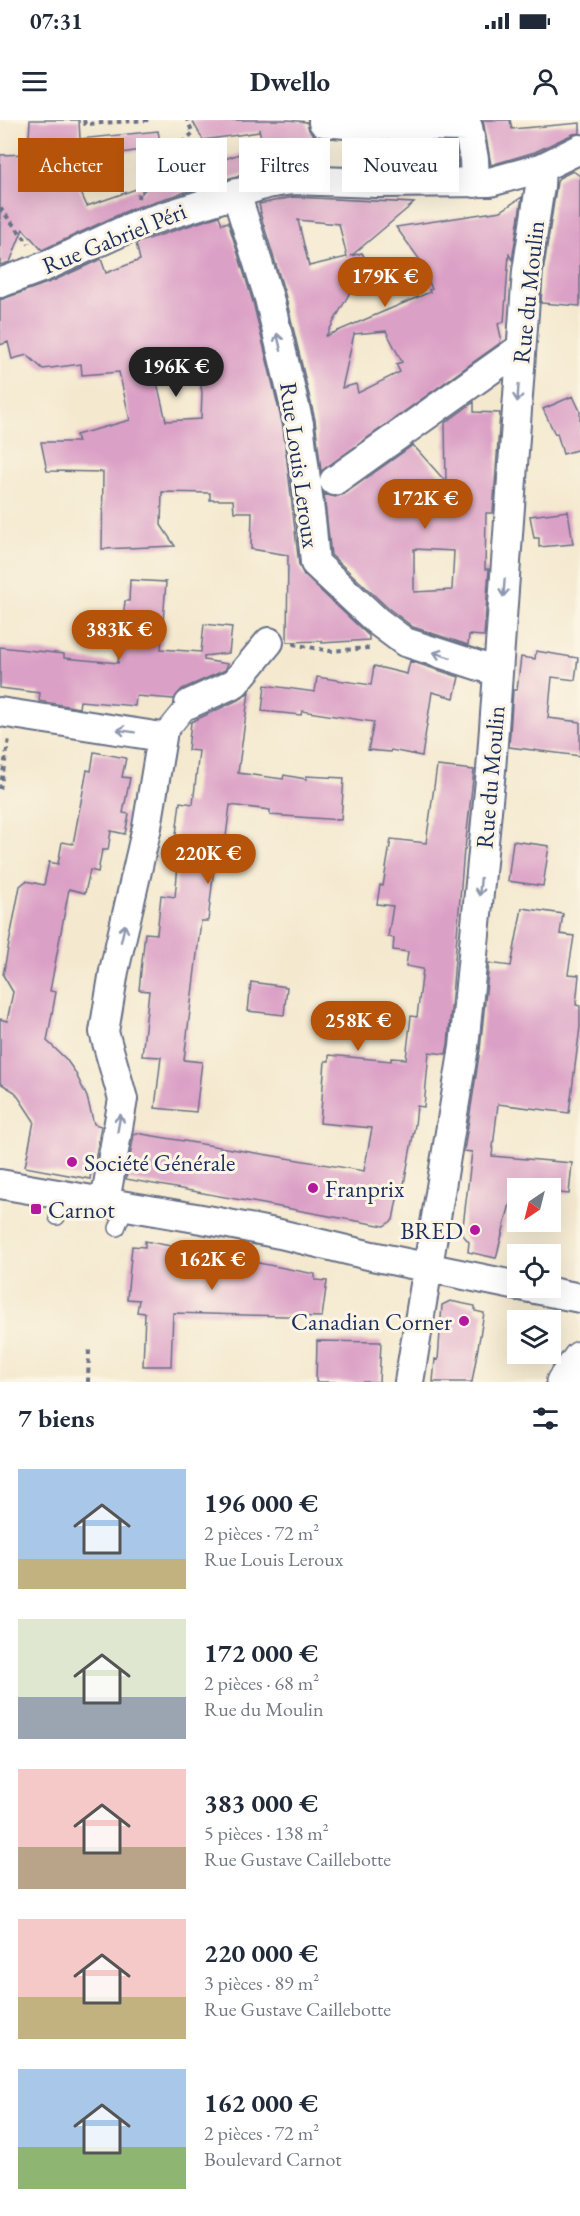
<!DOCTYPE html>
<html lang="fr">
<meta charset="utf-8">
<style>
:root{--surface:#fff;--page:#f6f6f7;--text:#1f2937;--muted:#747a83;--accent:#b45309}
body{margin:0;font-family:"EB Garamond",serif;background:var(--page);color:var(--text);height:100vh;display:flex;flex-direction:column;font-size:22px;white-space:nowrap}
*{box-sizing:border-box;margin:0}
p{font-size:20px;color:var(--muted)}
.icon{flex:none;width:33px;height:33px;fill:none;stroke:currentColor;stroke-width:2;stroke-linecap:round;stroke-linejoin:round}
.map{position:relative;height:1262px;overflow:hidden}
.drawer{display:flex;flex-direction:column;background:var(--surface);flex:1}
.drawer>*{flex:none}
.hud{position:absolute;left:18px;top:18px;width:544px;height:54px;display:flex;gap:12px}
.needle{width:39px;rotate:215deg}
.tools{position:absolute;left:507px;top:1058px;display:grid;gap:12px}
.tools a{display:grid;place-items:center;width:54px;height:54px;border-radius:0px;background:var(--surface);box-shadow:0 6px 24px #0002;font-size:30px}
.price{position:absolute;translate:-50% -51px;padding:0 14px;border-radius:21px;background:var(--accent);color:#fff;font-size:20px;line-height:39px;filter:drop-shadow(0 2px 3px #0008)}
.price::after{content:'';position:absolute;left:50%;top:36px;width:18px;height:14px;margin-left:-9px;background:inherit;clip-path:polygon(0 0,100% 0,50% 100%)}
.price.current{background:#222;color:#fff}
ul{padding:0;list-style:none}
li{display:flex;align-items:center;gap:18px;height:150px;padding:0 18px}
li span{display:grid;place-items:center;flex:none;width:168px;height:120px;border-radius:0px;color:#555}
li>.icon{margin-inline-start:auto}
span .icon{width:72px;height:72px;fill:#fffc;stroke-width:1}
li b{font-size:26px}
h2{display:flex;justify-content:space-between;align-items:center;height:72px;padding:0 18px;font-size:26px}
.chip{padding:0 21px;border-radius:0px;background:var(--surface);box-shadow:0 6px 24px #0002;font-size:21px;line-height:54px}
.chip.current{background:var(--accent);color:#fff}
.status{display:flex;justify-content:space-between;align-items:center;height:42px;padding:0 30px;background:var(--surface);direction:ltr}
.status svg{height:16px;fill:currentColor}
header{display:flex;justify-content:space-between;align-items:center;height:78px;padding:0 18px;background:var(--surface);font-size:27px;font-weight:700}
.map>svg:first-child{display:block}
.building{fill:#dba0c6;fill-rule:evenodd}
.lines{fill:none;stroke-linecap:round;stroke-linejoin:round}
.service-casing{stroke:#677086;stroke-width:18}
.pedestrian-casing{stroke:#677086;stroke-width:24}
.minor-casing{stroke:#677086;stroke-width:32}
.tertiary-casing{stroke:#677086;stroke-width:36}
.path{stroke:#677086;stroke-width:4;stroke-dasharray:4.5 4.5;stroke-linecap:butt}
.service{stroke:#fff;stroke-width:15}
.pedestrian{stroke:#fff;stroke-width:21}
.minor{stroke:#fff;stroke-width:28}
.tertiary{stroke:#fff;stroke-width:33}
.oneway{stroke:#8d97ae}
.poi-dot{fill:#b5179e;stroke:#fcf5e5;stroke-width:2}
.labels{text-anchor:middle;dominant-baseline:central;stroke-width:6;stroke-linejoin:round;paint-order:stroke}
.street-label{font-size:24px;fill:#1b2f5e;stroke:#fcf5e5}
.poi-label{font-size:24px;fill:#1b2f5e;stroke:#fcf5e5;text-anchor:start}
</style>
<div class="status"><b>07:31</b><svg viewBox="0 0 49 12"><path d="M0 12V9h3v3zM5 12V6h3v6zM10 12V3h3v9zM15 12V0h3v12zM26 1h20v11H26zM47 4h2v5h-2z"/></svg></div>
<header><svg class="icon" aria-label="menu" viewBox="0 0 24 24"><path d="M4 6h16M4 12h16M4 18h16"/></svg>Dwello<svg class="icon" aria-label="person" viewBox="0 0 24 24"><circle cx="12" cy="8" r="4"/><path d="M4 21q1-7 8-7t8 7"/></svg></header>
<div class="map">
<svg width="580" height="1262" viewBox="0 0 580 1262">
<rect width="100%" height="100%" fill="#fcf5e5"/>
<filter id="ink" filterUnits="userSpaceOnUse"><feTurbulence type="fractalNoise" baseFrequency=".0167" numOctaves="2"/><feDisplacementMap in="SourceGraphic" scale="12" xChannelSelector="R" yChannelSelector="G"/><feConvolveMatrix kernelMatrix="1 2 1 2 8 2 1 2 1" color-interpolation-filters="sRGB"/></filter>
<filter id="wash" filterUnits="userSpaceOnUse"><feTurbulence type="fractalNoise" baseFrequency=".008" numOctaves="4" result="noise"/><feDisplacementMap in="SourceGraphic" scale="24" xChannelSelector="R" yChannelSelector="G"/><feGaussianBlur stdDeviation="1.35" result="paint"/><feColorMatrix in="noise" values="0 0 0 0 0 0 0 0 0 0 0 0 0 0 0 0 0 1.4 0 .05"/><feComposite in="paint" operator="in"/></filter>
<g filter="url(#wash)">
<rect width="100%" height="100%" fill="#f4e9cf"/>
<g id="blocks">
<path class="building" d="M30,0H79L80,19L158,11L161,27L89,38L85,46L72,53L87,86L142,67V73L149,65L263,26L259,9V12L203,20L192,0H288L307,2L309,10L314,15L327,19L326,33L294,30L293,44L262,48L131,89L42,130L23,109L10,142L0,145V35L28,34Z
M483,0H510L512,9L580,3V13L573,14L535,32L491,45Z
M369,22L454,23L458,46H369Z
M573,51L580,56V186L541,183L543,153L557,62L559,58Z
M293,77L414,83L351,136L362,133L373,152L355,163L326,216L430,172L429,170L432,169L420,140L396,107L501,91L522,77L512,140L509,134L504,202L498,204L501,217L500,223L321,351L315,300L285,174L260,93H261L259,84ZM298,100L339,104L347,137L309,146ZM386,211L402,242L396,244L400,252L358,273L356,264L342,268L354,214Z
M219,96L222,104L228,102L253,182L283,307L299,445L304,455L369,516V520L322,523V521L287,522L288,435L251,429L252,392H234L233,380H210V373L162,372L161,405L175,426L102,429L103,352L47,351L41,322H78L76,315L130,300L119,252L82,255L81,244L43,249L27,235L12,239L8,222L0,225V180L53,161L101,139L106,153L140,140L136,123ZM198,247L202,273L201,299L166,301L155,254Z
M573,276L580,291V329L563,334L557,313L555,314L543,289Z
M474,282V292L500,293L493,393H486L485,449H489L484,516L469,515L468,525L413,507L388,488L331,435L324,374L335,377L344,374L413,325L446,362L445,303ZM414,429L454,431L452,470L414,472Z
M568,391L573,424L539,427V418H534L530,396Z
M130,460L166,462L161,529L201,532L204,504L232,507L229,533L204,536V540L228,544L225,550L182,569L174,579L136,576L135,586L80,581L79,588L39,581L40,573L0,568V527L64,534V538L118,543L125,481H129Z
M536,531L578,538L575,560L552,557L548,598L580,602V636L509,627L513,570H517L521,537L535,539Z
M410,541L459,557L454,578L432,572L422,636L391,630L390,632L368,630L374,602L302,591L301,595L262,591L265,565L315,572L317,557L371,565L374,546L407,554Z
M249,572L238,653L283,659L284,655L306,659V656L344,658L341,700L270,695V690L230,685L222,748H214L208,801H201L184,940L202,942L196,992L155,988L161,937L142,936L149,871L139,870L145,813L157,814L161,775L175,777L180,724L175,723L180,682L193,684L199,631L188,630L191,602L242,578Z
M94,632L126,638L122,657L130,658L123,693L129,694L125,714L111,711L108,730H102L98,752L90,750L85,773L69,769L50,871L56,872L47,921L66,939L75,952L87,977L94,1004L101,1006L93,1053L91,1052L90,1059L25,1047L34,1001L15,972L0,963V899L7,901L13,872L3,855L20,766L26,761L44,765L49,742L58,744L62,722L73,724L87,650L91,651Z
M437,646L474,650L465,729H464L448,925L446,934L429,932L424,987L417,986L415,1005L402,1075L398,1074L393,1100L384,1106L126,1059L134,1014L136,1013L364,1051L372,1008L320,1003L325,941H329V935L391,941V938L406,939L411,896L417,897L423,849L406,846L408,832L393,830L394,818L388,817L393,786L377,784L380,765L383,766L391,719L426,723Z
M513,721L549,726L543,766L508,761Z
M522,788L563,794L560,814L574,816L568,854L579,855L576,885L580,886V907L569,993L498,984L492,1036L572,1043L569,1074L550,1072V1068H514L496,1138L468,1132L469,1122L462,1114L472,1032L464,1031L480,930L489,843L511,846Z
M251,862L287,867L284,895L248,891Z
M145,1121L315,1154V1160L327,1161L322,1197L173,1193L171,1246H143L145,1193L137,1192L139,1180L127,1179L132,1126L145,1127Z
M450,1181L475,1186V1191L484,1193L472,1262H433L435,1239L438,1240L442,1185Z
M317,1221L381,1222L379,1262H316Z"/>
</g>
</g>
<g filter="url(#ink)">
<use href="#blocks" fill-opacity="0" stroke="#677086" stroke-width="1.5"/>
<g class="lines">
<defs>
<path id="service" d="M57,1097L60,1074
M117,1108L126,1086"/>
<path id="pedestrian" d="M162,617L189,584"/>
<path id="minor" d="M323,0V2L357,5L468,7L474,39L475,63
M236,73L269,178L299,304L312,408L315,443L377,501L405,522L498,552
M0,163L46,146L136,105L267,64L292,60L376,63L490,62L541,48L580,29
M334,361L521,228
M189,584L235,563L269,522
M0,592L162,617L147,707L114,851L104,912L123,979L105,1082
M0,1064L213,1101L280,1114L372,1136L518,1166
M525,1167L580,1178
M409,1262L464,927L491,650L527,151L540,66L541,48"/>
<path id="tertiary" d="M563,1262L580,1238"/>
</defs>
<use href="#service" class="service-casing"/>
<use href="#pedestrian" class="pedestrian-casing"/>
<use href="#minor" class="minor-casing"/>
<use href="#tertiary" class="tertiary-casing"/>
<path class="path" d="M84,0L85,4L149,0
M138,78C142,54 176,29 193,13L187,0
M0,88L29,124
M293,524L330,531L369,528
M0,669L9,619
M88,1262L89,1229"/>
<use href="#service" class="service"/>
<use href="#pedestrian" class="pedestrian"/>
<use href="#minor" class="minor"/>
<use href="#tertiary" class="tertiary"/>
</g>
<defs><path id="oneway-shaft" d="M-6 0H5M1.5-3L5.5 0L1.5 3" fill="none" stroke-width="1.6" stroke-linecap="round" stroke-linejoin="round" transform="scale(1.5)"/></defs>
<g class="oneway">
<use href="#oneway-shaft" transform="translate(279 222) rotate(-103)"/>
<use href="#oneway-shaft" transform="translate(518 273) rotate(94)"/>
<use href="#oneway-shaft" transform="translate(504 468) rotate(94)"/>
<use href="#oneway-shaft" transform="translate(442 535) rotate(-162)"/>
<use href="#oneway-shaft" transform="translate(126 611) rotate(-171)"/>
<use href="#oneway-shaft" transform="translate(480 767) rotate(95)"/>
<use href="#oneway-shaft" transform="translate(123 813) rotate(-77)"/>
<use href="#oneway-shaft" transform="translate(119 1003) rotate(-80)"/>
</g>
</g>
<g class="poi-dot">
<circle cx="72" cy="1042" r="6"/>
<circle cx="313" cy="1068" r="6"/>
<rect x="30" y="1083" width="12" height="12" rx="3"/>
<circle cx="475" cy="1110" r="6"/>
<circle cx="464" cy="1201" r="6"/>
</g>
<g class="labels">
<g class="street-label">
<text transform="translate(114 118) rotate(-22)">Rue Gabriel Péri</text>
<text transform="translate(528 172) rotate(-84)">Rue du Moulin</text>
<text transform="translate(300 345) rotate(82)">Rue Louis Leroux</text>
<text transform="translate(490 657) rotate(-85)">Rue du Moulin</text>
</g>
<g class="poi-label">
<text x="84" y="1042">Société Générale</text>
<text x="325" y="1068">Franprix</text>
<text x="48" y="1089">Carnot</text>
<text x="463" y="1110" text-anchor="end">BRED</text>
<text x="452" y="1201" text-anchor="end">Canadian Corner</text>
</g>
</g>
</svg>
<div class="tools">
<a><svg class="needle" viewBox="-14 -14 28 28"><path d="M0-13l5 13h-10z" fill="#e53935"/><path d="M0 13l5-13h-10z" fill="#747a83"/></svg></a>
<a><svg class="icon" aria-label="locate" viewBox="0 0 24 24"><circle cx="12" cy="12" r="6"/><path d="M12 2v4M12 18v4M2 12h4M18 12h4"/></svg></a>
<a><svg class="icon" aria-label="layers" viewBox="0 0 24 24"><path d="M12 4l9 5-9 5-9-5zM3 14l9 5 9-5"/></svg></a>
</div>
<b class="price" style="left:385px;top:188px">179K €</b>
<b class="price current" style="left:176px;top:278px">196K €</b>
<b class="price" style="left:425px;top:410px">172K €</b>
<b class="price" style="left:119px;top:541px">383K €</b>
<b class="price" style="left:208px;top:765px">220K €</b>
<b class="price" style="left:358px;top:932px">258K €</b>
<b class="price" style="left:212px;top:1171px">162K €</b>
<div class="hud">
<a class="chip current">Acheter</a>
<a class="chip">Louer</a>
<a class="chip">Filtres</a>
<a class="chip">Nouveau</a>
</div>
</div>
<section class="drawer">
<h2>7 biens<svg class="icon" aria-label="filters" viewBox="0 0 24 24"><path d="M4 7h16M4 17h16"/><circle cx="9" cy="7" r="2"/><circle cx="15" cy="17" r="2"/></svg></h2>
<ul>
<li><span style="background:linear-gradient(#a9c7e8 75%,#c2b280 0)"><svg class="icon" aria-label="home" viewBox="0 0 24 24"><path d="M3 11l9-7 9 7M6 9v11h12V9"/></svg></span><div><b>196 000 €</b><p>2 pièces · 72 m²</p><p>Rue Louis Leroux</p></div></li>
<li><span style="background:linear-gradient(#dfe7d0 65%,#9aa5b1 0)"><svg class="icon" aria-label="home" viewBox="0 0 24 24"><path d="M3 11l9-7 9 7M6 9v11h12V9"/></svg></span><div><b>172 000 €</b><p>2 pièces · 68 m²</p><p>Rue du Moulin</p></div></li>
<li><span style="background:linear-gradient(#f6c9c9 65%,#b9a48a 0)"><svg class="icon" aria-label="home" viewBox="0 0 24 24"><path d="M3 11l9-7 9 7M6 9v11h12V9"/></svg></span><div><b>383 000 €</b><p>5 pièces · 138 m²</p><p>Rue Gustave Caillebotte</p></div></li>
<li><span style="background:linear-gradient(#f6c9c9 65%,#c2b280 0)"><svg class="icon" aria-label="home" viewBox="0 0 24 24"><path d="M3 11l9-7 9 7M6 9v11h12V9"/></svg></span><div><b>220 000 €</b><p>3 pièces · 89 m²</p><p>Rue Gustave Caillebotte</p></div></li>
<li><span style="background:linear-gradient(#a9c7e8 65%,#8fb573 0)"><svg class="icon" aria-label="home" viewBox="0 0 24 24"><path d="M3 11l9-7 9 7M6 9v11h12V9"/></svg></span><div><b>162 000 €</b><p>2 pièces · 72 m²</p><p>Boulevard Carnot</p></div></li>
</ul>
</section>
